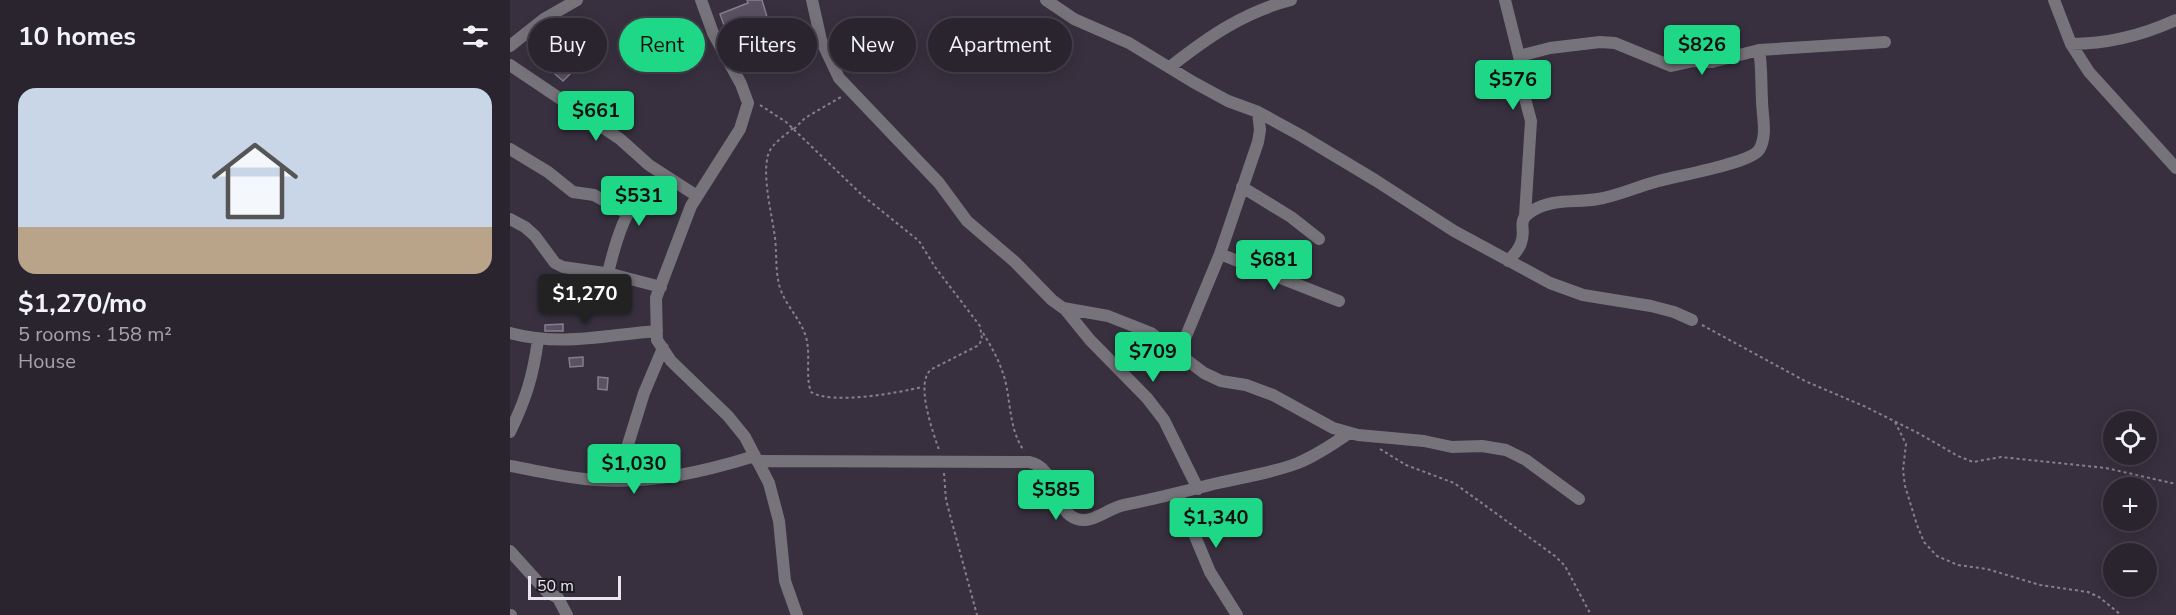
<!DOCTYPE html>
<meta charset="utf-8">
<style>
:root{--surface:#2a242f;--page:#36303b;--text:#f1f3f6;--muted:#a5a4aa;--line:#46414b;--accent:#1fd887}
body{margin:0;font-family:"Nunito Sans",sans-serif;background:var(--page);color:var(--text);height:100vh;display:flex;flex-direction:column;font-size:22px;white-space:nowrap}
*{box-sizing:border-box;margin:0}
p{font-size:20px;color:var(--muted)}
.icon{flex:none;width:33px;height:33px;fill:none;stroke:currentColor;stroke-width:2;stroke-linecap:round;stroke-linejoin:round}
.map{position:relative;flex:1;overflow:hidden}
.sheet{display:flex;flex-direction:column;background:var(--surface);width:510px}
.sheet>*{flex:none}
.banner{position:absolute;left:18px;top:18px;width:570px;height:54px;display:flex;gap:12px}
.fabs{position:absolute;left:1593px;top:411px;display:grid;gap:12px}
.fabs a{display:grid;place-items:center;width:54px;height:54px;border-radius:50%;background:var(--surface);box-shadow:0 3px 15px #0003,0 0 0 2px var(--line);font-size:30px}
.scale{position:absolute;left:18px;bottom:15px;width:93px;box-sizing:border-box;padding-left:6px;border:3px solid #eae5ef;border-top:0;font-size:16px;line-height:21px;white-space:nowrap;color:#eae5ef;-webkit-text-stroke:4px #1d1a21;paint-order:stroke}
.price{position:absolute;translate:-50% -51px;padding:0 14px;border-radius:6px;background:var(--accent);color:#111;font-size:20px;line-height:39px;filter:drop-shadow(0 2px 3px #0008)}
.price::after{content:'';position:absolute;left:50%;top:36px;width:18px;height:14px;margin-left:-9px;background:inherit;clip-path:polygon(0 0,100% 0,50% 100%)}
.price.active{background:#222;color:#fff}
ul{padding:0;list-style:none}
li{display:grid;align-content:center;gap:12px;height:318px;padding:0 18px}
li+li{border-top:2px solid var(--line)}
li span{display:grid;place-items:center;height:186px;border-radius:18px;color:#555}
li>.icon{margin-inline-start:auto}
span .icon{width:108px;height:108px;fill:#fffc;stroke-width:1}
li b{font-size:26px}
h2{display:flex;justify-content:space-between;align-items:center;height:72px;padding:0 18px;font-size:26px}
.pill{padding:0 21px;border-radius:27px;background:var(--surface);box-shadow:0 3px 15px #0003,0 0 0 2px var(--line);font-size:21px;line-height:54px}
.pill.active{background:var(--accent);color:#111}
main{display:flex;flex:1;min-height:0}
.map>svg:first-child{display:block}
.building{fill:#5a5162;stroke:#867d8f;stroke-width:1.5}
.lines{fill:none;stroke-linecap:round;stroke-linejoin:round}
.path{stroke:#86808c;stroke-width:2;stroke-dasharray:3 3;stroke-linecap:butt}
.minor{stroke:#77737b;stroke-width:12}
</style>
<main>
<section class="sheet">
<h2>10 homes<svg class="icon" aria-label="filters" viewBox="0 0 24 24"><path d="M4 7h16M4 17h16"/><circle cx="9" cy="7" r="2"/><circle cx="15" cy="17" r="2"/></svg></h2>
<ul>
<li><span style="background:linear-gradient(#c9d6e8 75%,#b9a48a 0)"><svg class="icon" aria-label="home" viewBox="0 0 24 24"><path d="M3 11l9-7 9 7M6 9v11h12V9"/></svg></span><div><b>$1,270/mo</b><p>5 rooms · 158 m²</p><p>House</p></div></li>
</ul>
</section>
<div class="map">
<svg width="1666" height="615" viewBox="0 0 1666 615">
<rect width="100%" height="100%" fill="#38303f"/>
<path class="building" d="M237,0H252L257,17L243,21L242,17L215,28L210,14L238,3Z
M54,64L62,72L53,81L45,74Z
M53,324V331H35V325Z
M73,357V366L60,367L59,358Z
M88,377L98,378L97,390L88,389Z"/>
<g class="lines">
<path class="path" d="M250,105L276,122L352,195L409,241L425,267L470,326L472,339L469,345L422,369C404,381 423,432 429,450
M283,128C275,136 261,144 258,155C252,178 262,214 265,238C267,255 265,271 270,288C276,306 290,318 296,337C301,355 295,376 301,392C321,405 388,393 412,387
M284,129L295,118L331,97
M1192,325L1295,381L1356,407L1410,434L1448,456L1463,462L1491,457L1596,468L1666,484
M473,333C483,349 492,366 496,384C501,408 500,430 514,451
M1385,422L1396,444L1393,470L1395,486L1407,525L1414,542L1427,556L1448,565L1477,569L1530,585L1578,592L1589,597L1611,615
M870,449L896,465L944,483L1045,556L1055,566L1081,615
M434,473L436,500L467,615"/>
<path class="minor" d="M191,0L203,33L231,84L238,103L230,129L181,206L146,298L147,340L161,361L218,416L235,437L259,483L269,521L275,581L287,615
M302,0L311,40L329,78L429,183L457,221L505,262L542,300L553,308L598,316L641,333L694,373L711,381L736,385L763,395L823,428L848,435L914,441L942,447L972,446L996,450L1016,460L1069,499
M536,0L564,19L619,43L683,82L718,101L748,112L790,135L865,180L944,231L1040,283L1073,295L1141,306L1164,312L1182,320
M995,0L1009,56L1013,91L1021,121L1015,216
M1544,0L1561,44L1579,72L1666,168
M1561,44C1597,44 1633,35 1666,20
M0,46L34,19L67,0
M1009,56L1040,48L1090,42L1105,43L1161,66L1184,61L1202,62L1249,50L1375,42
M0,65L110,139L139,165L187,196
M660,67C698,37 734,12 781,0
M0,149L38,172L63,192L84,195L118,214
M732,187L781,217L809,239
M0,219L15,227L25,236L45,263L53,267L101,274L151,287
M710,254L829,301
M998,261C1003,256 1009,250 1011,243C1017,229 1005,221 1022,211C1042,198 1066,203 1088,199C1108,196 1126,187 1145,182C1165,176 1239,164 1249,150C1258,135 1252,116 1252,100C1251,83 1252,67 1249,50
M98,273C103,252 111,221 124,203C133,192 145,184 157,177
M554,308L580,340L637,398L654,420L688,489
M0,333C53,347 94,335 147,331
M669,353L710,254L748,142L750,130L748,112
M0,432C16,399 23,376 28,340
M247,461L519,462C548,467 543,512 567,519C583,524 598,508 614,505C645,499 676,491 708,483C734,477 762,473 788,463C807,455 822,445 839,433
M0,466C29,471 57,478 86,480C141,484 193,472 245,456
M107,480L134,393L153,348
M667,493L700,572L727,615
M0,551L37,592L48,598L57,615
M0,615H1"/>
</g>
</svg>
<div class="fabs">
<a><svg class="icon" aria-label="locate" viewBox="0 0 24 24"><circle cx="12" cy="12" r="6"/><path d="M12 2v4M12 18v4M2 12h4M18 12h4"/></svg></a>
<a>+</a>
<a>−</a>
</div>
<div class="scale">50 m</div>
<b class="price" style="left:1192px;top:76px">$826</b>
<b class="price" style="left:1003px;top:111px">$576</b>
<b class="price" style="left:86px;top:142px">$661</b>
<b class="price" style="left:129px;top:227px">$531</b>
<b class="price" style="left:764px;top:291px">$681</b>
<b class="price active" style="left:75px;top:325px">$1,270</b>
<b class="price" style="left:643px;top:383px">$709</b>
<b class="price" style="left:124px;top:495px">$1,030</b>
<b class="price" style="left:546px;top:521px">$585</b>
<b class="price" style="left:706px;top:549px">$1,340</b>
<div class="banner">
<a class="pill">Buy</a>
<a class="pill active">Rent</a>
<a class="pill">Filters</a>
<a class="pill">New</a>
<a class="pill">Apartment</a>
</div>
</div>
</main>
